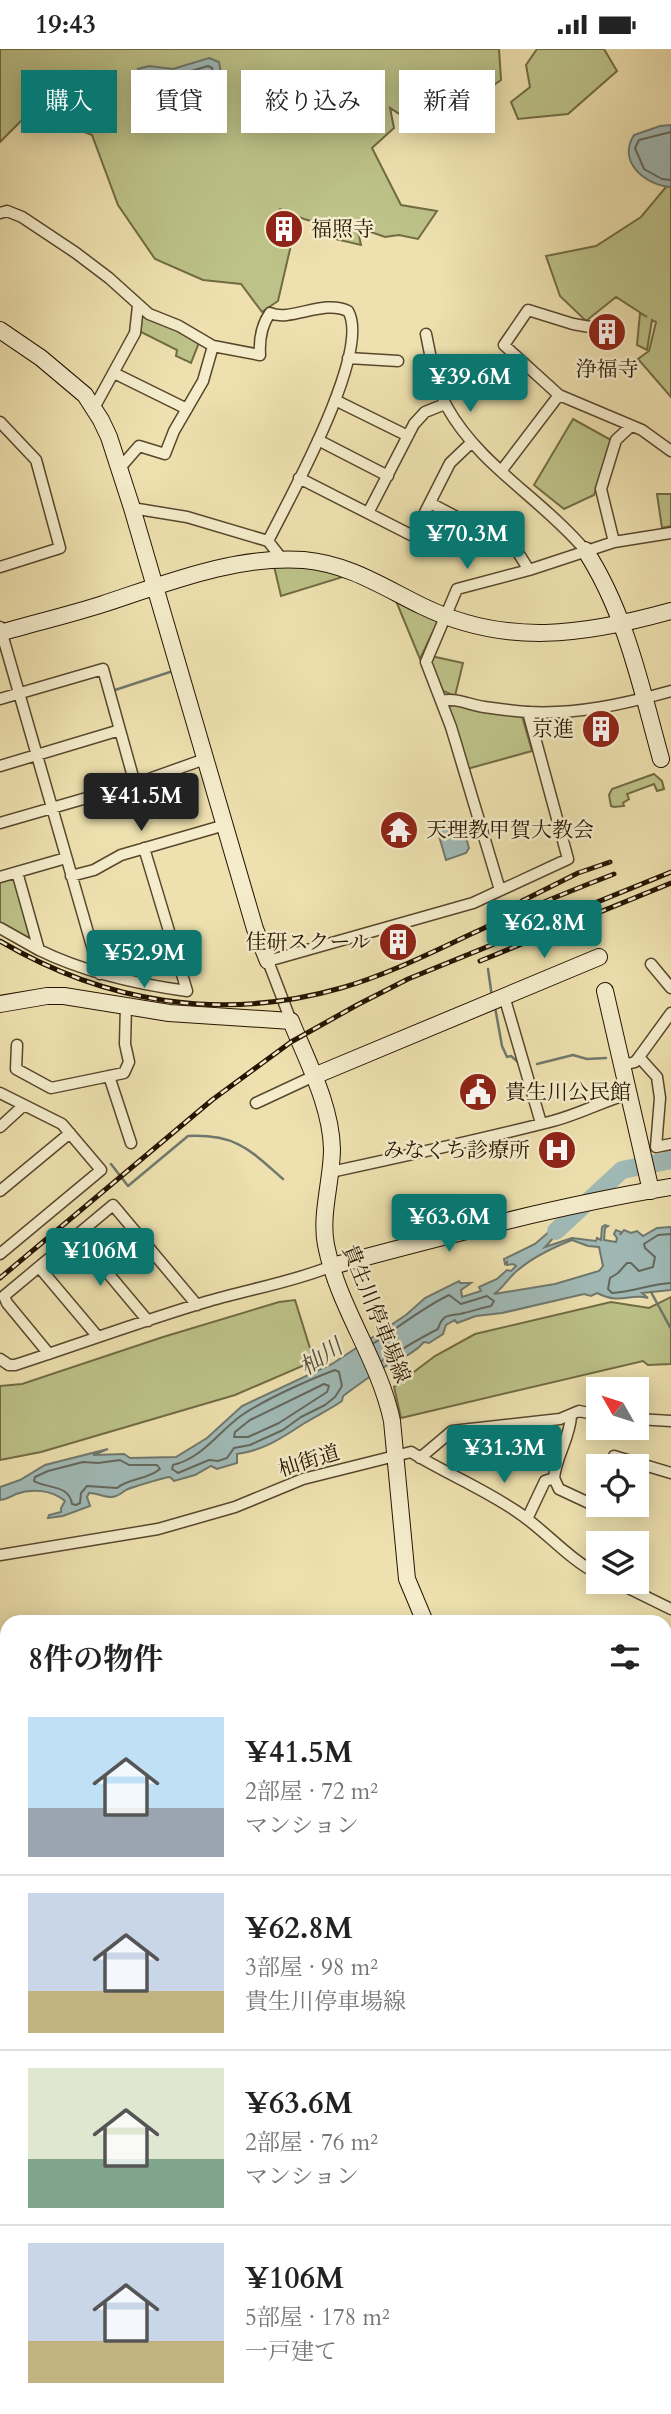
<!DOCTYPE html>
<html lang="ja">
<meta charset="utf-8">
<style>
:root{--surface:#fff;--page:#f2f2f2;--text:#222;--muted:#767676;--line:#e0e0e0;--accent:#0f766e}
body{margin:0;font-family:Cardo,"Noto Serif JP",serif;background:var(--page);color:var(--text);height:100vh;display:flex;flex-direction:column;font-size:26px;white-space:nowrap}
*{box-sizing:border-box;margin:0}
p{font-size:23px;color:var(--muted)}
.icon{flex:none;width:38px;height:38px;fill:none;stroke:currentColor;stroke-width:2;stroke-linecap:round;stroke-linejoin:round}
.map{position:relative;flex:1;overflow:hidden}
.drawer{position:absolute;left:0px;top:1566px;width:672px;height:800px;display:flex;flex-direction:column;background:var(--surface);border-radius:21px 21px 0 0;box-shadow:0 4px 18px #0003}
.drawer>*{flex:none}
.hud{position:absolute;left:21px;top:21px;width:630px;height:63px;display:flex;gap:14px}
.needle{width:46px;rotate:309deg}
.tools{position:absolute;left:586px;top:1328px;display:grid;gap:14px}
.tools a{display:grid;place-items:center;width:63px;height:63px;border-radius:0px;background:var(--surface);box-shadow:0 4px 18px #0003;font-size:35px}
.price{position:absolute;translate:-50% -60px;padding:0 16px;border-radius:7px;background:var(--accent);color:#fff;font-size:23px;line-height:46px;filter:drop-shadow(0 2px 4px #0008)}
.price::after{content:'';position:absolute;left:50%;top:42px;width:21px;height:16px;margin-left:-10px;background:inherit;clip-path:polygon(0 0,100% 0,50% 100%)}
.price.on{background:#222;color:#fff}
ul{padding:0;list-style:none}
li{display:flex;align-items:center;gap:21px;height:175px;padding:0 28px}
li+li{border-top:2px solid var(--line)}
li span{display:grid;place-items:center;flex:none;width:196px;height:140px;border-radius:0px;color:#555}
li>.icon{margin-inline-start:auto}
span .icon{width:84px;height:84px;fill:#fffc;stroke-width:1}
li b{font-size:30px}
h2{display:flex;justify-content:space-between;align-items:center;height:84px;padding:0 28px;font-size:30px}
.pill{padding:0 24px;border-radius:0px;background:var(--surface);box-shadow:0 4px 18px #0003;font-size:24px;line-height:63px}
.pill.on{background:var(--accent);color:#fff}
.status{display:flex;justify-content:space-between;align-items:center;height:49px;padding:0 35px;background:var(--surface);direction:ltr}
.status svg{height:19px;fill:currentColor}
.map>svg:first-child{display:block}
.green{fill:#bcc288;stroke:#716b44;stroke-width:2}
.water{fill:#a0bab7;stroke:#6f786e;stroke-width:2;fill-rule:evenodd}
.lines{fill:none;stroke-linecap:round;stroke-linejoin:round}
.shore{stroke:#63675c;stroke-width:2}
.stream{stroke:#6f786e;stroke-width:2.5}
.river{stroke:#a0bab7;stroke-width:18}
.street-casing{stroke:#58472c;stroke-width:13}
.secondary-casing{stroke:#261401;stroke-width:18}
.primary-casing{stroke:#261401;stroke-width:20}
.street{stroke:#f4eccb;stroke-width:10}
.secondary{stroke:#f4eccb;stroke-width:16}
.primary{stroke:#e7c078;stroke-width:18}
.rail-casing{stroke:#261401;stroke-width:5}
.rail{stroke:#f4eccb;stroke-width:2.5;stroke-dasharray:8;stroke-linecap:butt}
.labels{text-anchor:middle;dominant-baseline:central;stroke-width:5;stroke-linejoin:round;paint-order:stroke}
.poi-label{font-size:21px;fill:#261401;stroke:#f4eccb;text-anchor:start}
.street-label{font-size:21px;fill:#261401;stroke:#f4eccb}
.water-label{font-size:23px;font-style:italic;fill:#514e41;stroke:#f4eccb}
</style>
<div class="status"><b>19:43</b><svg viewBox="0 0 49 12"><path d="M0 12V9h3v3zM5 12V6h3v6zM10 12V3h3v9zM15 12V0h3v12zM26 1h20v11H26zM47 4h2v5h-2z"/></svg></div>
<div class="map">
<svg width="671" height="2365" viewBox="0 0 671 2365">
<rect width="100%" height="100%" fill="#eee1af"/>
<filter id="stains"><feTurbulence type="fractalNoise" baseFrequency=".00286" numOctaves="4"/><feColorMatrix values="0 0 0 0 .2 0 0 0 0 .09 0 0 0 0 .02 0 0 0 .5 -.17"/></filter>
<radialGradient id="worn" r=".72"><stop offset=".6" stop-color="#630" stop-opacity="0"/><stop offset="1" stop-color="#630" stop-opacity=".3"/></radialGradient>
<path class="green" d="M0,0H499L501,31L481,45L455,35L442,48L407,70L390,59L394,79L372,99L401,156L437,162L418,190L399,186L385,188L357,178L361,196L335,190L331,178L304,170L280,160L271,184L291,196L278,252L262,263L241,235L203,231L155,210L118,156L92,86L31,62L0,93Z
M537,0H604L617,22L568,65L518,70L511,53L530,38L526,16Z
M671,132V348L638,310L649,302L656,273L652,271L647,301L637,296L640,264L647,268L616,248L586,272L560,247L546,207L596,197L641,168Z
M141,264L200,291L191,314L176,307L177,301L139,282Z
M573,370L611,391L594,446L564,460L534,436Z
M657,445H671V477L662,479Z
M274,517L307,518L346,527L281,547Z
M396,552L438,572L420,610Z
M431,607L463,614L455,647L443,642L430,613Z
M449,653L522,667L532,702L467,720L446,656Z
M654,725L662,732L664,740L657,742L654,735L627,745L629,750L623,754L624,757L614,758L611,757L609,746L612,740Z
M11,829L15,832L30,888L29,889L0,875V832Z
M671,1248V1315L648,1316L643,1312L401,1369L394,1338L435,1307L475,1285L611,1253L649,1259Z
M295,1251L314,1312L235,1346L41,1403L0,1411V1337L22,1335L163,1288L279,1253Z"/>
<path class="water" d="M209,9L219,13L221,25C205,47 188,70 160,67L138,20L149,17L173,20Z
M671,76V138C645,136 617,113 634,86L660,77Z
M456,770L461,772L469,799L466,804L446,811L436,777Z
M574,1166L545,1198L572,1189L596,1192L597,1189L601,1191L602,1178L605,1176L608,1177L605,1179L604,1191L616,1193L617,1189L614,1185L616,1181L621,1183L620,1186L624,1181L631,1184L637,1182L643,1187L657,1179L671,1178V1241L642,1244L648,1249C630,1244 621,1256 597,1244L591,1247L584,1245L502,1264L476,1267L457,1274L455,1271L446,1276L443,1285L429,1294L424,1293C414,1305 399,1310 386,1317C371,1326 357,1337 343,1347L342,1352C329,1361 316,1367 303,1375C282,1389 262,1402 237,1405V1414L217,1420L211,1417L195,1426L174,1432L170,1428C166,1428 129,1439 126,1441C121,1444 118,1448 111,1448C106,1449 97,1444 89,1444L87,1448L90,1457L63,1467L48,1469L49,1466L61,1463V1459L65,1452C52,1441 32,1439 16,1445C10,1448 7,1450 0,1451V1438L20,1431L45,1416L108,1400L93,1406L124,1405L130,1409L176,1408L207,1389L242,1357L332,1315L406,1266L425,1249L459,1232L460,1234H471L461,1241L462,1248L481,1242L479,1238L497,1230L507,1221L511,1222L516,1217L513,1215L507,1216V1213L505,1215L504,1210L535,1195L565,1169ZM572,1191L588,1197L599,1198L603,1217L599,1222L555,1235L494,1245C503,1239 509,1228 518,1221C533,1208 552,1199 572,1191Z"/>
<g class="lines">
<path class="shore" d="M208,17L212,19L213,24C203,39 185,65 164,59L150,29L151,26L174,27Z
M189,32L192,36L182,47L172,51L169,49L164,39L165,36Z
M671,83L639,91L635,99L644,120L662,130L671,131
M671,1185L658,1186L644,1195L645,1199L655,1208L653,1218L639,1222L631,1214H627L618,1224L610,1229L608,1240L612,1244C633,1243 650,1235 671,1234
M374,1294C399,1278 422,1259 449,1246L461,1255L487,1247L494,1252L491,1257C481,1259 473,1262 464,1264C450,1268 443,1263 438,1280C418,1290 401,1301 382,1312
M335,1321L339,1323L342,1337L335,1348L325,1356L301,1368L283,1381L250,1396L234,1399L227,1409L218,1412L209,1411L178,1424L172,1420L173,1416C203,1409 219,1382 242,1366C266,1350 308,1331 335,1321Z
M324,1335L329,1337L327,1343L279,1374L248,1388H234L235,1383L250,1371Z
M120,1411L129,1416H157L160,1420C147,1431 129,1429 117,1439L87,1437L81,1444L80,1454L76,1456L72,1455C69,1435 47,1440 34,1432L35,1428L48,1422L83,1413L98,1414Z"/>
<path class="stream" d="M115,641L170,623
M488,920L492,948
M495,958L502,997L507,1008L511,1007L518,1013
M537,1015L573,1006L587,1010L606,1009
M629,1113L630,1119
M111,1115L128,1137L188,1087C236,1085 249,1100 283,1130
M651,1243L671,1280"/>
<path class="river" d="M556,1182L622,1121L671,1111
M0,1652L7,1656
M0,2068L7,2101
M665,2071L671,2082
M0,2269L7,2266
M38,2359V2365"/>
<defs>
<path id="street" d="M0,164L7,162L22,168L76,204L109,229L149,265L179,277L213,297L260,306C259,291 261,277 270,264C291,273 323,250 348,262C372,302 289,450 268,492
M590,278L573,275L528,261L504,296L559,346L642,381L671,402
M426,285C431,309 435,336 447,358C479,416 543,451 585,501
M348,309L398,312
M114,324L187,360
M335,351L408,387
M94,359L135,284L138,257
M0,373L36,411L60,499L0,518
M318,391L388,427
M119,420L139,397L165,405L174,382L203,332L213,297
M502,421L559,346
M299,429L413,487L450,414L472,393
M430,454L508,495L517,502L529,521
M132,459L187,468L268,492L282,510
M368,464L414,375L425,363L445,355
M614,493L601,440L616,391L631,377
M0,578L100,925
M0,650L103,620L135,735
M442,652C455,648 470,656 484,658C498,660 513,662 527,663C576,666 624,655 671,642
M0,717L120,681
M0,774L135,735L205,710
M17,823L39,901C86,924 136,935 187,942L144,799
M71,827L94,821L121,806L225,776
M0,828L66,809
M500,841L451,678L426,613L457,540L529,521L614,493L671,484
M0,879L39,901
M651,915L671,939
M504,947L541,1074
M291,972L268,912L473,854L568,810L528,663
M17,996L16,1020L51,1039L124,1024L129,1013L125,995L126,957
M639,1008L657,1028L660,1049L656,1098L671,1095
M623,1016L635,1013L639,1008L671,964
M109,1027L131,1094
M0,1044L62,1075L101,1121L0,1205
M256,1054L314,1027
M0,1078L24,1056
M331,1123C405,1107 479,1091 553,1072C580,1065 603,1052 629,1045
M0,1142L70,1084
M76,1186L148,1272
M39,1218L98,1288
M49,1305L7,1254L4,1247L113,1156L197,1256
M0,1310L9,1316H15C80,1295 144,1271 209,1252C250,1240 293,1233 332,1217
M637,1370L671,1372
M614,1407L671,1424
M420,1409L452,1382L560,1370L579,1362L598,1366
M554,1429L559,1440L604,1461
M527,1470L545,1432L554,1429C556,1407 570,1389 571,1367
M0,1506L158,1480L235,1458L303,1430L411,1403C445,1424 482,1439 516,1462C545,1481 567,1509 598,1525
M616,1533L671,1560
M665,1606L671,1595
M665,1791L671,1799
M0,2230H7
M665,2336H671
M535,2359L536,2365"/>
<path id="secondary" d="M0,281L41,309L85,346L101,371L109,388L132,459L255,880L268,912
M585,501C626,564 641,638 661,710
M0,584C34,574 69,566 103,555C167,534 236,506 304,511C349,515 383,538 422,557C506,598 585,586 671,562
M605,942L651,1142
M0,955L47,947H64L169,964L291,972C307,1012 331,1056 332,1100C332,1131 320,1166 326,1196C338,1258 379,1310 392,1372L407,1530L425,1573
M314,1027L599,908
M332,1217C445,1187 556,1157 671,1138
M0,2021L7,2057
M47,2359L48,2365"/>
<path id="primary" d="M665,1724L671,1726
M0,1861L7,1860"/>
</defs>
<use href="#street" class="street-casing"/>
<use href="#secondary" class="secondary-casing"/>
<use href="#primary" class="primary-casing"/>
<use href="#street" class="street"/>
<use href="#secondary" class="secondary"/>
<use href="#primary" class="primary"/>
<defs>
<path id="rail" d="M522,852L578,824L610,813
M0,892C105,954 222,973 341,939C390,925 436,901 482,880C526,860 570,842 614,825
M480,912L671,834
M0,1229L212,1051L291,993L357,956L408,930L671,823"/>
</defs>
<use href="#rail" class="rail-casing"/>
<use href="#rail" class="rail"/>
</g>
<defs>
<symbol id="building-disc" viewBox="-11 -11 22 22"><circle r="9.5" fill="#8f2418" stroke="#f4eccb"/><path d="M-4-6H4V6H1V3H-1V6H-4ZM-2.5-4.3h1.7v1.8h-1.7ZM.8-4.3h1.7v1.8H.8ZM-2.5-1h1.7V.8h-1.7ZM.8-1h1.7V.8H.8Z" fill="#fff"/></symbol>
<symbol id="temple-disc" viewBox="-11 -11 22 22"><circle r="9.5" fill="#8f2418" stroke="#f4eccb"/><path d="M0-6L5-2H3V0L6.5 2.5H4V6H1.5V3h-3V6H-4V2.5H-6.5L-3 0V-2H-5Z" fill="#fff"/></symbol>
<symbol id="civic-disc" viewBox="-11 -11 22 22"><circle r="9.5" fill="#8f2418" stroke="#f4eccb"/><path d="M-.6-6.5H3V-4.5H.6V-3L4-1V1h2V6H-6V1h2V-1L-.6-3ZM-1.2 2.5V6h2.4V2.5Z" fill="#fff"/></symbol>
<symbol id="hospital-disc" viewBox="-11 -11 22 22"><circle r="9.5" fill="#8f2418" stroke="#f4eccb"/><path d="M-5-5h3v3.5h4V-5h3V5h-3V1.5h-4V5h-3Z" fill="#fff"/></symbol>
</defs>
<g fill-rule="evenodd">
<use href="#building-disc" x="262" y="158" width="44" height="44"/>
<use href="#building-disc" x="585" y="261" width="44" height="44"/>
<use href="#building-disc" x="579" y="658" width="44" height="44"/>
<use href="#temple-disc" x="377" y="759" width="44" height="44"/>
<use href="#building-disc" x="376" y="871" width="44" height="44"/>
<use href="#civic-disc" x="456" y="1021" width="44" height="44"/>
<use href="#hospital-disc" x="535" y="1079" width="44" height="44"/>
</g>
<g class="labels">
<g class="poi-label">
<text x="311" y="180">福照寺</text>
<text x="607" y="320" text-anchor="middle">浄福寺</text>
<text x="574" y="680" text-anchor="end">京進</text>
<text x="426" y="781">天理教甲賀大教会</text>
<text x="371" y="893" text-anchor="end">佳研スクール</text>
<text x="505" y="1043">貴生川公民館</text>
<text x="530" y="1101" text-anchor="end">みなくち診療所</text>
</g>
<g class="street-label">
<text transform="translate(376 1265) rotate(68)">貴生川停車場線</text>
<text transform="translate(309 1412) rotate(-17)">杣街道</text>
</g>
<g class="water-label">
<text transform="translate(321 1308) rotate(-33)">杣川</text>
</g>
</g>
<rect width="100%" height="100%" filter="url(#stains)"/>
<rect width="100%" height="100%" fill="url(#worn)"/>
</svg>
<div class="tools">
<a><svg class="needle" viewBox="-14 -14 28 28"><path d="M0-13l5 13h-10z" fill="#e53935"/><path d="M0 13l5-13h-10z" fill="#767676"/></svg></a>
<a><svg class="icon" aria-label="locate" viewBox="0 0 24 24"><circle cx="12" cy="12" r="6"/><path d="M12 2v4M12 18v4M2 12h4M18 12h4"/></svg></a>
<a><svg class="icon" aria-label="layers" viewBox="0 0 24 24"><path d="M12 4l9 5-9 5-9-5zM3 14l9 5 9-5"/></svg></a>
</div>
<b class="price" style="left:470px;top:365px">¥39.6M</b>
<b class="price" style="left:467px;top:522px">¥70.3M</b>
<b class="price on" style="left:141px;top:784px">¥41.5M</b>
<b class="price" style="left:544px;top:911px">¥62.8M</b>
<b class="price" style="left:144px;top:941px">¥52.9M</b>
<b class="price" style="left:449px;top:1205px">¥63.6M</b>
<b class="price" style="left:100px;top:1239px">¥106M</b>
<b class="price" style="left:504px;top:1436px">¥31.3M</b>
<div class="hud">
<a class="pill on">購入</a>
<a class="pill">賃貸</a>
<a class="pill">絞り込み</a>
<a class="pill">新着</a>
</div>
<section class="drawer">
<h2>8件の物件<svg class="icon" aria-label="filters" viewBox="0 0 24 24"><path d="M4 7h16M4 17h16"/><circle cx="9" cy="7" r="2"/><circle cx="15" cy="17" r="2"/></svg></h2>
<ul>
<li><span style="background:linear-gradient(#bfe0f5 65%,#9aa5b1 0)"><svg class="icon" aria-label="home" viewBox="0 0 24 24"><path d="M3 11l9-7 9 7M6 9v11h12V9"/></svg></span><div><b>¥41.5M</b><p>2部屋 · 72 m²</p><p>マンション</p></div></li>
<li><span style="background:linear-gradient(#c9d6e8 70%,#c2b280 0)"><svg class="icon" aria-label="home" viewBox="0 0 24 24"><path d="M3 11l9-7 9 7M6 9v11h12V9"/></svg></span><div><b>¥62.8M</b><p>3部屋 · 98 m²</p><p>貴生川停車場線</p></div></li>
<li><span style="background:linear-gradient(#dfe7d0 65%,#7fa58c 0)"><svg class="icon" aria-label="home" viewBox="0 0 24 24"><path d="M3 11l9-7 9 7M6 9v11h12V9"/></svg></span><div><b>¥63.6M</b><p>2部屋 · 76 m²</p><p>マンション</p></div></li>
<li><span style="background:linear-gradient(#c9d6e8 70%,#c2b280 0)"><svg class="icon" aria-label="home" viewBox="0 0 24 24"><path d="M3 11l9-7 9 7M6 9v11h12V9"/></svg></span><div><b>¥106M</b><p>5部屋 · 178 m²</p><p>一戸建て</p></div></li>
</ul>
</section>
</div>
